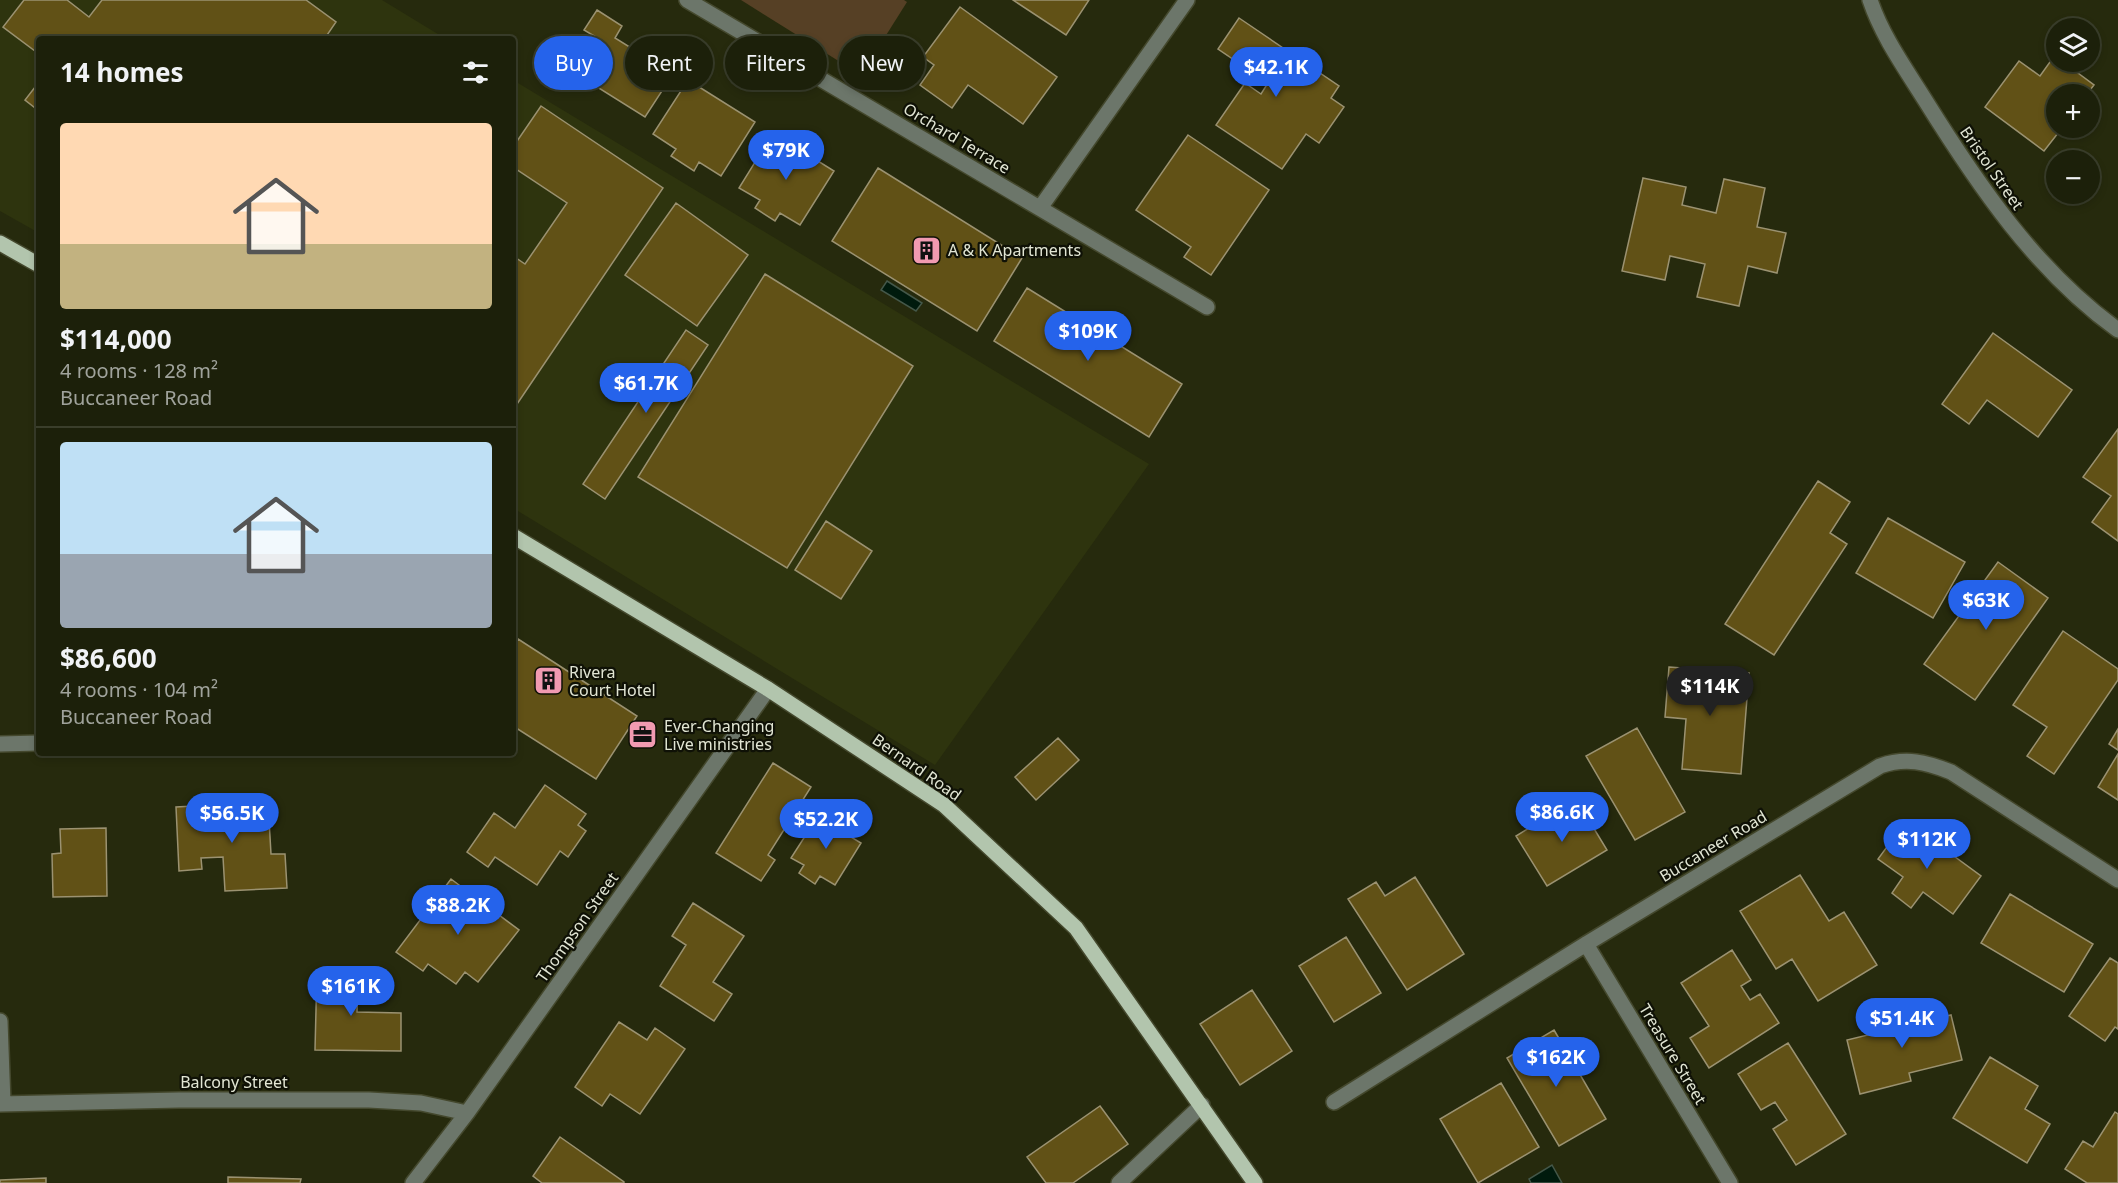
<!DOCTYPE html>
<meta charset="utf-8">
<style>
:root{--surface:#1c200a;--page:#252813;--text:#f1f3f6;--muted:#a0a39c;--line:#3a3e2b;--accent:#2563eb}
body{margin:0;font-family:"Noto Sans",sans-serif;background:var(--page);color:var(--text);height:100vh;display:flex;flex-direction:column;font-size:22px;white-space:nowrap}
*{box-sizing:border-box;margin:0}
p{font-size:20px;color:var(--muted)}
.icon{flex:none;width:33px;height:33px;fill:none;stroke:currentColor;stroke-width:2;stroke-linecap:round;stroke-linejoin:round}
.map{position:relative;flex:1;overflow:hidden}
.side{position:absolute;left:36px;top:36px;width:480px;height:720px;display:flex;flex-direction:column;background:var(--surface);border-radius:6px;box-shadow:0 3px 9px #0003,0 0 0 2px var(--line)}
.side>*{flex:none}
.banner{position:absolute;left:534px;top:36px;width:570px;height:54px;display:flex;gap:12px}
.fabs{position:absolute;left:2046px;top:18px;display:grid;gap:12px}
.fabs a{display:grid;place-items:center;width:54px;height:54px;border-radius:50%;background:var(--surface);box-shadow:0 3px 9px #0003,0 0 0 2px var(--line);font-size:30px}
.price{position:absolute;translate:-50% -51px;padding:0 14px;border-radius:21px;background:var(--accent);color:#fff;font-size:20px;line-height:39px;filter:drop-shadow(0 2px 3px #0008)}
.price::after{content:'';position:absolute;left:50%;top:36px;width:18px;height:14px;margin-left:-9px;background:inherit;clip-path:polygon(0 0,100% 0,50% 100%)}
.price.active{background:#222;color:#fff}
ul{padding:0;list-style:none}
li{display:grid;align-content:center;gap:12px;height:318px;padding:0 24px}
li+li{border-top:2px solid var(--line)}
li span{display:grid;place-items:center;height:186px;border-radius:6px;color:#555}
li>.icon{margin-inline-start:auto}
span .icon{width:108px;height:108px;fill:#fffc;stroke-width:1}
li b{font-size:26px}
h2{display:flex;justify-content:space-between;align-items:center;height:72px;padding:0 24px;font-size:26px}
.tag{padding:0 21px;border-radius:27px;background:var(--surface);box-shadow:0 3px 9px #0003,0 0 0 2px var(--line);font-size:21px;line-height:54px}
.tag.active{background:var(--accent);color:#fff}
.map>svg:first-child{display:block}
.built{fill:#2e340e}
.green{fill:#564025}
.water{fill:#001a0d;stroke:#445749;stroke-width:1.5}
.building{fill:#615116;stroke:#9b9271;stroke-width:1.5}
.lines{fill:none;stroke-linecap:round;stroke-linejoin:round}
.minor-casing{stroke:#44482d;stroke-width:18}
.major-casing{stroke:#44482d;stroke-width:18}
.minor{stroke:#6c766a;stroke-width:15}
.major{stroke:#b2c5ad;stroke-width:15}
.labels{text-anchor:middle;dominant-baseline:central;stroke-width:4.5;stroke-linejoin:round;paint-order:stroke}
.street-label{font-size:16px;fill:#e2e6d4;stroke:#0f1106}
.poi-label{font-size:16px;fill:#e2e6d4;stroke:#0f1106;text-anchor:start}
</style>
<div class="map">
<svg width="2118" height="1183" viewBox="0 0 2118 1183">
<rect width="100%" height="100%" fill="#262a0d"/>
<path class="built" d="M0,0H382L446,39H39V233L0,211Z
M513,80L1149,464L935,765L513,508Z"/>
<path class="green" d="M741,0H904L907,2L861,75Z"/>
<path class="water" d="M887,281L922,303L916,311L881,290Z
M1552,1165L1562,1183H1531L1529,1179Z"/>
<path class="building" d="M24,0H67L89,17L102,0H306L336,22L327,35L332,39H39V54L3,27Z
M1013,0H1089L1066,35Z
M960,7L1057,77L1023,124L968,85L952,108L920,85L934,65L923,57Z
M597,10L622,26L615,38L673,74L645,117L578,75L601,40L584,30Z
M1239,18L1339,86L1331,98L1344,107L1319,143L1306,134L1282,169L1216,125L1245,83L1261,94L1268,83L1218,49Z
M2055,55L2056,62H2063L2094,85L2087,94H2056V128H2062L2044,151L1985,107L2019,61L2040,76Z
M688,80L755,122L721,176L699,162L694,171L671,156L676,149L653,134Z
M39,82V111L25,100Z
M541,106L663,188L513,410V256L525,264L567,203L513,167V147Z
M773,133L834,171L800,225L780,213L775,221L755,208L760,200L739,188Z
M1188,135L1269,190L1211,275L1184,257L1191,247L1136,210Z
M878,168L1022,258L977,331L832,241Z
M1643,178L1686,187L1682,205L1716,213L1724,179L1765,188L1757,227L1786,233L1777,273L1748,266L1739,306L1697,297L1705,264L1670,256L1665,280L1622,271Z
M676,203L748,255L697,326L625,275Z
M765,274L913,366L787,568L638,477Z
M1027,288L1182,384L1149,437L994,341Z
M686,330L708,345L605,499L583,484Z
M1993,333L2072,390L2038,437L1987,400L1969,424L1942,404Z
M2118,429V541L2092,522L2111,496L2083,477Z
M1818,481L1850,502L1830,533L1847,544L1774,655L1725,624Z
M1888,518L1965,562L1933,618L1856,573Z
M826,521L872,551L841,599L795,570Z
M1998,562L2048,598L1975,700L1924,664Z
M2063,631L2118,669V680L2054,774L2027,756L2047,727L2013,705Z
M518,639L637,716L596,779L513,726V647Z
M1669,667L1749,673L1741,774L1682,769L1686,719L1665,717Z
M1637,728L1685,812L1635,840L1586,756Z
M2118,729V750L2109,744Z
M1058,738L1079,760L1036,800L1015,777Z
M2118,754V800L2098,787Z
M773,763L811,787L768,855L775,860L761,881L716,853Z
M545,785L586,814L578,825L586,831L568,857L560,851L537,885L495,857L488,867L467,852L494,813L515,828Z
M1576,799L1607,850L1547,886L1516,836Z
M268,802L271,854H285L287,888L225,891L223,857L201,858L202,869L179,871L176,807Z
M829,812L846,823L841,831L861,843L835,885L820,876L815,884L799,873L804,865L791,858L818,816L824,820Z
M1906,821L1981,876L1953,914L1923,892L1911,908L1892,893L1903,877L1878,859Z
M106,828L107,896L53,897L52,854L61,853L60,829Z
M1800,875L1829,921L1844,912L1877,965L1818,1001L1792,959L1776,969L1740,911Z
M1415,877L1464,954L1407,990L1348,899L1376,882L1385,896Z
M451,879L519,930L478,982L465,972L456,984L428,964L423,971L396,952Z
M2010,894L2093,944L2064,992L1981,943Z
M693,903L744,936L713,982L732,994L714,1021L660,986L686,945L672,936Z
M1346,937L1381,993L1334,1022L1299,966Z
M1732,950L1751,980L1741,986L1750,1000L1760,994L1779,1023L1709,1068L1690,1038L1709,1026L1681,983Z
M2110,958L2118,963V1029L2115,1027L2105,1041L2069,1016Z
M317,970H358L357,1012L401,1013V1051L315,1050Z
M1252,990L1292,1051L1240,1085L1200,1024Z
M1914,1007L1918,1023L1951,1015L1962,1060L1909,1073L1911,1081L1860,1094L1847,1040L1872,1034L1868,1018Z
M619,1022L647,1040L655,1028L685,1049L640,1114L610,1094L602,1106L575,1087Z
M1554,1030L1606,1119L1559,1146L1507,1058Z
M1788,1043L1846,1134L1796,1165L1773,1129L1787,1120L1775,1102L1761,1110L1738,1074Z
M1990,1057L2038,1086L2025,1109L2050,1124L2027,1163L1953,1118Z
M1501,1083L1539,1147L1478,1183L1440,1119Z
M1100,1106L1128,1144L1073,1183H1046L1027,1157Z
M2115,1112L2118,1114V1183H2087L2065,1169L2083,1141L2093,1147Z
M560,1137L624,1182V1183H542L533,1176Z
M228,1177L301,1179L300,1183H228Z
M46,1178V1183H0V1180Z"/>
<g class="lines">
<defs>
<path id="minor" d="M687,0L1207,307
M1870,0C1882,36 1905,68 1925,100C1978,185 2036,271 2118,330
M1040,208L1187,0
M0,744L39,743
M1586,944L1730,1183
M0,1021L3,1103
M1334,1102L1586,944L1880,766C1906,757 1926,762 1951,772L2118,880
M0,1104L179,1100H369L421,1103L467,1113
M413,1183L467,1113L768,689
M1119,1183L1202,1105"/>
<path id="major" d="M0,243L39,265
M513,536L768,689L944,805L1076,928L1255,1183"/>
</defs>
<use href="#minor" class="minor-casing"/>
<use href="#major" class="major-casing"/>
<use href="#minor" class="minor"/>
<use href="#major" class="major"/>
</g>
<defs>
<symbol id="building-square" viewBox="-11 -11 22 22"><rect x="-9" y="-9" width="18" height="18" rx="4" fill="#f19ab1" stroke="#0f1106"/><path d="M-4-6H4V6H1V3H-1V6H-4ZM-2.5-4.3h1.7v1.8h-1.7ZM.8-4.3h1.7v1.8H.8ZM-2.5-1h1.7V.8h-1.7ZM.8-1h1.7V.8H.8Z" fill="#111"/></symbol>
<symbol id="office-square" viewBox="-11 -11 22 22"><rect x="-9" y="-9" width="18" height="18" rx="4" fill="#f19ab1" stroke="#0f1106"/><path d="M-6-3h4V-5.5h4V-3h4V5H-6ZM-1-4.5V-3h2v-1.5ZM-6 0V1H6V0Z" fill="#111"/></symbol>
</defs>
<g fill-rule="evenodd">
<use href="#building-square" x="910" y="234" width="33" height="33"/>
<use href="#building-square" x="532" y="664" width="33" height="33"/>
<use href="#office-square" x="626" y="718" width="33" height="33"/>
</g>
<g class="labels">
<g class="street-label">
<text transform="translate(957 138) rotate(31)">Orchard Terrace</text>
<text transform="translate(1992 168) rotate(55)">Bristol Street</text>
<text transform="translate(917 767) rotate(35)">Bernard Road</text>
<text transform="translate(1713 846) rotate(-31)">Buccaneer Road</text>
<text transform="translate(577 927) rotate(-55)">Thompson Street</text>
<text transform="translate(1673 1054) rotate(59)">Treasure Street</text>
<text x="234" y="1082">Balcony Street</text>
</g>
<g class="poi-label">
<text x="948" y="250">A &amp; K Apartments</text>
<text x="569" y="672">Rivera<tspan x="569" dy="18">Court Hotel</tspan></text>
<text x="664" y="726">Ever-Changing<tspan x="664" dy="18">Live ministries</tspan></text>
</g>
</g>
</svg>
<div class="fabs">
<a><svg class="icon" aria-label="layers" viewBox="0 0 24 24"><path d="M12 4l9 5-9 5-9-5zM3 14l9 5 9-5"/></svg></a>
<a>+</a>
<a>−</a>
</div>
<b class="price" style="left:1276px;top:98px">$42.1K</b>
<b class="price" style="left:786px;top:181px">$79K</b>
<b class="price" style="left:1088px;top:362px">$109K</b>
<b class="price" style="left:646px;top:414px">$61.7K</b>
<b class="price" style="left:1986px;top:631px">$63K</b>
<b class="price active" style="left:1710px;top:717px">$114K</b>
<b class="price" style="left:1562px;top:843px">$86.6K</b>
<b class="price" style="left:232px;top:844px">$56.5K</b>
<b class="price" style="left:826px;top:850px">$52.2K</b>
<b class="price" style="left:1927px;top:870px">$112K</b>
<b class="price" style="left:458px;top:936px">$88.2K</b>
<b class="price" style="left:351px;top:1017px">$161K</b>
<b class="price" style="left:1902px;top:1049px">$51.4K</b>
<b class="price" style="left:1556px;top:1088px">$162K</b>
<div class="banner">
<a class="tag active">Buy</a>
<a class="tag">Rent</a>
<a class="tag">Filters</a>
<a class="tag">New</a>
</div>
<section class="side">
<h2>14 homes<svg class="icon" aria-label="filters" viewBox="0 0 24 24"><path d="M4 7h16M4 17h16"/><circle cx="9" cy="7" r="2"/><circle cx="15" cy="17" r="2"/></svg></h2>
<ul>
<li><span style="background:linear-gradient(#ffd9b3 65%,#c2b280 0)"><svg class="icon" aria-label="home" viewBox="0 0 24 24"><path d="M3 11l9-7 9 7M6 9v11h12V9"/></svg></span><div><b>$114,000</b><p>4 rooms · 128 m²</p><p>Buccaneer Road</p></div></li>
<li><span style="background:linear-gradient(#bfe0f5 60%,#9aa5b1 0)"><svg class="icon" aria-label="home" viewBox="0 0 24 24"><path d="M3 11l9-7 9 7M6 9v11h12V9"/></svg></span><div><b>$86,600</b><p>4 rooms · 104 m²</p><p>Buccaneer Road</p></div></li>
</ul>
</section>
</div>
